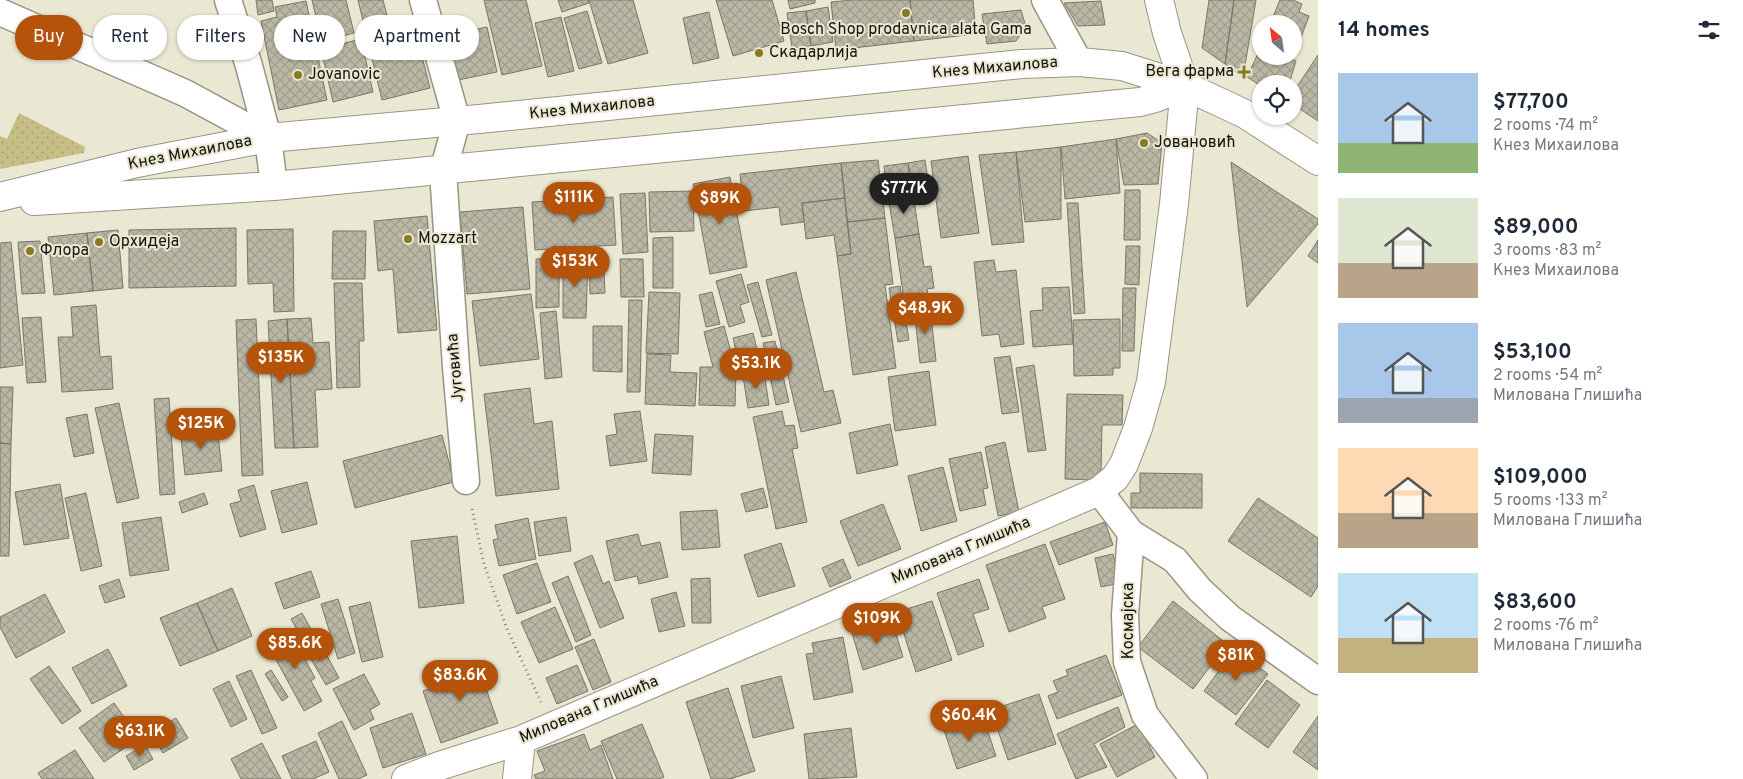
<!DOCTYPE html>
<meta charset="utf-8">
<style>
:root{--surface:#fff;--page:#f6f6f7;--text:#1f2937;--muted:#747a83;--accent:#b45309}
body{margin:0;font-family:Overpass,sans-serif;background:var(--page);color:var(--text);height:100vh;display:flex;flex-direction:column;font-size:19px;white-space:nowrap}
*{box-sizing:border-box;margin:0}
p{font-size:16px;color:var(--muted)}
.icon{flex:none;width:28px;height:28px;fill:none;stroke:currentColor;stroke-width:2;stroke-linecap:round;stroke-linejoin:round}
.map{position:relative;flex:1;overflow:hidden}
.panel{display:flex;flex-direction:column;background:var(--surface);width:425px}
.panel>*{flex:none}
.guide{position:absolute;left:15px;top:15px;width:475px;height:45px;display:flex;gap:10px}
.needle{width:32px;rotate:331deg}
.controls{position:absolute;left:1252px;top:15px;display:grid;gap:10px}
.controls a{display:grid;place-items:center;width:50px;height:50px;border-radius:50%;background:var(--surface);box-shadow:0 1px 4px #0004;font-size:25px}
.price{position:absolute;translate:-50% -42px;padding:0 11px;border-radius:18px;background:var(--accent);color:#fff;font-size:16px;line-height:32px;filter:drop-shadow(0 1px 2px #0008)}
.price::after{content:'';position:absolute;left:50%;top:30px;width:15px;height:11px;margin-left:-8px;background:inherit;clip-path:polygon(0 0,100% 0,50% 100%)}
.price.selected{background:#222;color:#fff}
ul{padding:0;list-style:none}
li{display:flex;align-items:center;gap:15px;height:125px;padding:0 20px}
li span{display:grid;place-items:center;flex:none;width:140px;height:100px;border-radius:0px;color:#555}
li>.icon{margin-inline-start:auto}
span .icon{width:60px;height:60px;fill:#fffc;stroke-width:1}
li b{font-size:21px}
h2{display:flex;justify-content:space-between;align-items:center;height:60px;padding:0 20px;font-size:21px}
.pill{padding:0 18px;border-radius:22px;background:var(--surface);box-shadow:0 1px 4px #0004;font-size:18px;line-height:45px}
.pill.selected{background:var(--accent);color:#fff}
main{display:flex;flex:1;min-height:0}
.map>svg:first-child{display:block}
.park{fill:url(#park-dots)}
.building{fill:url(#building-cross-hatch);stroke:#797765}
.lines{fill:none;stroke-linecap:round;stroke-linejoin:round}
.street-casing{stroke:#989583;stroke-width:29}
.secondary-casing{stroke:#989583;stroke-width:30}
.path{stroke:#828072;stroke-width:3;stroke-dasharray:1 4;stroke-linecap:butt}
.street{stroke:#fff;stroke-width:26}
.secondary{stroke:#fff;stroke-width:28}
.poi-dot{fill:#877a20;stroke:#eae7d3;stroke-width:2}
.labels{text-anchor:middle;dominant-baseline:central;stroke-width:4;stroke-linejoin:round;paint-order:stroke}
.poi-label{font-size:16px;fill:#14130c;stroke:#eae7d3;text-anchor:start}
.street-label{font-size:16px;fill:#14130c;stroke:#eae7d3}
</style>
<main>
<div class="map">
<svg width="1318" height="779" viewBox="0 0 1318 779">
<defs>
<pattern id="park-dots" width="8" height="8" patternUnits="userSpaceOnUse" patternTransform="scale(1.25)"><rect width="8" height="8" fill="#c6be85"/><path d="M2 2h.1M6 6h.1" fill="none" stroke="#a9a272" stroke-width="1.8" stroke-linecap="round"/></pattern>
<pattern id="building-cross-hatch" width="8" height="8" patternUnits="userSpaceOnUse" patternTransform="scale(1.25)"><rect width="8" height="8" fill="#bab8a5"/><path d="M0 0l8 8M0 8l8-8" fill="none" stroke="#9f9d8d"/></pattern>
</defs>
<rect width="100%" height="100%" fill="#eae7d3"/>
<path class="park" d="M19,113L85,147L84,153L0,169V136L7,139Z"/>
<path class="building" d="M256,0H272L274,11L258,15Z
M312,0H346L354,33L322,42Z
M358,0H383L390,27L413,21L430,88L382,100Z
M484,0H526L542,66L502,75Z
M558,0H588L589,3L562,12Z
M589,0H633L648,53L608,64Z
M716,0H772L784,41L733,56Z
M788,0H815V3L790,9Z
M852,0H910L914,41L836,50L831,2Z
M910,0H973L976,34L914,41Z
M1209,0H1234L1225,64L1202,48Z
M1234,0H1256L1243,77L1225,64Z
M1280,0H1293L1302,4L1299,12L1309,16L1299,43L1294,41V24H1270Z
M306,1L327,100L279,110L261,21L277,17L275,7Z
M1101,1L1105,25L1078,26L1064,3Z
M828,7L833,42L811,46L806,11Z
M1021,10L1026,27L1016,41L987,44L982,14Z
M587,11L602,63L579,69L564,18Z
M806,11L811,46L792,48L787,13Z
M709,12L719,58L693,64L683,18Z
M561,17L574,71L548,77L535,23Z
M487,27L497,72L458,80L449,35Z
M361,39L373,92L333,102L321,49Z
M1261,47V56H1284L1296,61L1289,84H1261V86L1247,77Z
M1318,55V121L1294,105V91Z
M1147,133L1162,143L1158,184L1124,185L1116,139Z
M1116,139L1120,193L1065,199L1061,147Z
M1061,147V219L1025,222L1016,152Z
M1016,152L1024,242L992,245L979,155Z
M968,156L979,233L941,238L931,161Z
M878,160L885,218L847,222L841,163Z
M925,160L931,201L914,204L908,163Z
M1231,162L1318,219V224L1247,307Z
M841,163L845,198L802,203L804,222L781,225L779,207L744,211L740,174Z
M908,163L913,193L888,197L884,166Z
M730,177L747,267L710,274L693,184Z
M1125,190H1140V240H1124Z
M693,191L694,231L650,232L649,192Z
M645,193L648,252L623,254L620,194Z
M913,193L919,234L895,238L888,197Z
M613,197L616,245L535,250L532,202Z
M845,198L851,254L837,256L834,235L806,239L802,203Z
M1067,203H1078L1085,313L1074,314Z
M523,207L530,289L467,294L460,212Z
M427,216L437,330L398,333L393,269L378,271L374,221Z
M885,218L893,284L885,285L896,368L853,375L837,256L851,254L847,222Z
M236,228V286L129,288V230Z
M293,229L294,311L274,312L273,283L248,284L247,230Z
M118,230L123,288L93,291L87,233Z
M333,231H366L365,279H332Z
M87,233L93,291L54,295L48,237Z
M919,234L924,267L931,266L934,288L927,289L929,303L905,307L895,238Z
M673,237V288H653V238Z
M1318,240V263L1308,256Z
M40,241L45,293L22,294L18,242Z
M11,242L23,365L0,368V243Z
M1126,246H1140L1139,285L1125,284Z
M603,249L605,293L590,294L589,250Z
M559,258V307L536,308V259Z
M563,259H588L586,318H563Z
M620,259H643L644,297H621Z
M994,260L996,272L1016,270L1024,344L1001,347L999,334L982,336L974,262Z
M796,272L824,392L833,390L841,423L801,432L766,280Z
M741,274L749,302L740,305L745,322L729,327L716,281Z
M758,282L772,335L762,337L747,285Z
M334,283H362L364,341H359L360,387L337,388Z
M900,286L909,340L898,342L889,288Z
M1069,287L1073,344L1033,347L1030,311L1043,310L1042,288Z
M1123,288H1136L1134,351H1122Z
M649,292L680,293L678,354L646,353Z
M712,292L720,324L706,327L699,295Z
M531,294L539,359L480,366L472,301Z
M629,300H642L640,392H627Z
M96,305L100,357L111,356L113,389L62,392L58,337H73L71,307Z
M930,307L936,361L920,363L914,309Z
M556,311L562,377L545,379L540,313Z
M41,317L46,382L27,383L22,318Z
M311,318L313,343L329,342L332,389L315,390L318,447L294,448L287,319Z
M256,319L263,475L242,476L236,320Z
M287,319L294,448H275L268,321Z
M1120,319V368H1113V375L1074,376L1073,320Z
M593,326H622V372L593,371Z
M724,326L736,371L735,406L699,405L700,367H713L704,332Z
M753,333L761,366L741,372L733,338Z
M775,341L789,402L776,405L763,343Z
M647,354L671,355L670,372L697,373L695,406L645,404Z
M1010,356L1019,412L1002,414L994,358Z
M1034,365L1046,450L1028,452L1016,368Z
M929,371L936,425L895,431L888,377Z
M764,373L769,405L748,408L743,376Z
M0,387H13L11,444L0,443Z
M530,388L534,424L552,421L559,489L496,496L484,394Z
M1067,394L1123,395L1122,425H1102L1101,471L1092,480L1065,479Z
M169,398L175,494L160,495L154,399Z
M119,403L139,498L117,503L95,408Z
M640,411L647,461L610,466L606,436L617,434L614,414Z
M782,411L785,426L794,425L798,448L792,449L807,522L776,529L753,417Z
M87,414L94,453L74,457L66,418Z
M890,424L898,465L857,474L849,433Z
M217,425L222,471L185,475L180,428Z
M655,434L693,436L691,475L652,473Z
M442,435L454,482L355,508L343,461Z
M1005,442L1019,512L998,516L985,447Z
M0,443L11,444L9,556H0Z
M981,452L988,488L983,489L986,505L960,511L949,459Z
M943,467L957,521L921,531L908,476Z
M1140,473L1202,474V508H1131V493H1140Z
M307,482L317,524L282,533L271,491Z
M60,484L69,538L24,545L15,492Z
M254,485L266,529L240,537L230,504L241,501L238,490Z
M763,488L768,507L746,512L741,494Z
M86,493L102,566L81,571L65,498Z
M204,493L208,504L182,513L179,502Z
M1258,498L1318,538V586L1311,597L1228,541Z
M883,504L901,549L858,566L840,521Z
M717,510L720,547L682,550L680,512Z
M161,517L169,570L130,576L122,523Z
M566,517L571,551L539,556L534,522Z
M528,518L536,559L499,566L493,540L498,539L495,525Z
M1105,522L1113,545L1059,565L1050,542Z
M638,534L641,546L660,542L668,577L639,584L637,576L615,581L606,541Z
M457,536L464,603L419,608L411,541Z
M781,543L795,586L758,597L744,555Z
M1045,544L1065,599L1042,607L1046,618L1009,632L986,565Z
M1113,554L1120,583L1101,587L1095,558Z
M592,555L603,584L609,581L624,618L600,628L574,563Z
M843,559L851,578L830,587L822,568Z
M537,563L551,602L517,614L503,575Z
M311,571L320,597L284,609L275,583Z
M568,576L591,635L576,642L552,583Z
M710,578L711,623H692L691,579Z
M119,579L125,597L105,603L99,586Z
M979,579L989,609L973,614L984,646L958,655L937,593Z
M232,588L252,636L218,651L197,603Z
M676,592L685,626L659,632L651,599Z
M45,594L65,632L16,658L0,627V617Z
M338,599L355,653L338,659L321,604Z
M932,601L952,660L916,672L897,612Z
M1173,601L1227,644L1193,689L1138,647Z
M370,602L383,657L362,662L349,607Z
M197,603L218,651L180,666L160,618Z
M555,607L573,649L539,663L521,622Z
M302,613L320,645L309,651L291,619Z
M892,621L903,657L863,670L852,633Z
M290,631L315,678L311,681L322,701L304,711L267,643Z
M843,637L853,692L814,700L806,654L814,653L812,643Z
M594,639L611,682L593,690L575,647Z
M108,649L127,686L92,704L72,668Z
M1235,649L1268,674L1236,715L1204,691Z
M325,652L339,678L326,685L311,659Z
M1106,655L1122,695L1057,719L1048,696L1058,692L1053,681L1068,675L1066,670Z
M476,660L498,723L441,743L423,691L438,686L434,674Z
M577,665L588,691L557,704L546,678Z
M49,666L81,711L62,724L30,679Z
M251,670L277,728L262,734L236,676Z
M271,670L288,697L282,701L265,674Z
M364,674L380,704L370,710L374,719L354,730L333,689Z
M781,676L794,728L753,738L741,686Z
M1267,680L1300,705L1268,748L1235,724Z
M229,681L247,719L231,727L213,689Z
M728,688L755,771L730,779H711L686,702Z
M1039,694L1056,744L1008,760L991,710Z
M114,703L139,738L104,762L79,728Z
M1118,707L1125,727L1094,744L1107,767L1076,779L1057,734Z
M412,713L426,754L383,768L370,728Z
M982,714L996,756L957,769L943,727Z
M1318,716V770L1293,752Z
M176,718L188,738L163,753L151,732Z
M342,721L367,775L358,779H339L318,733Z
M642,724L664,777L659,779H617L601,741Z
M1138,724L1155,757L1117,777L1100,744Z
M851,728L857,777L809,779L804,734Z
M584,734L590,750L601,745L613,779H536L534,775L545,771L537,751Z
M316,741L329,772L313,779H292L282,756Z
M262,743L281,779H241L231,759Z
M145,745L153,759L134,770L126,756Z
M75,750L94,779H42L38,773Z"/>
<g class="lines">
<defs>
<path id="street" d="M228,0L249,66L268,138L274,186
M423,0L457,121L443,171L456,367L466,481
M1045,0L1079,62
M0,12L185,93L268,138
M1099,491L1131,533L1175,560L1200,590L1230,618L1318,681
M1131,533L1125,615L1127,662L1145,715L1194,779"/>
<path id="secondary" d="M0,197L137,163L268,138L479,119L1022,64L1079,62L1122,66L1185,86L1245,114L1318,161
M34,201L274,186L1140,102L1155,98L1185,86
M406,779L439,766L521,740L1099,491L1115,478L1124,464L1138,428L1151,382L1174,204L1185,86L1167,33L1159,0
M517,779L521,740"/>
</defs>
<use href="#street" class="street-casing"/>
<use href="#secondary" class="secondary-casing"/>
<path class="path" d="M472,509L484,564L507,629L541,702"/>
<use href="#street" class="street"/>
<use href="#secondary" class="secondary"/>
</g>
<g class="poi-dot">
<circle cx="906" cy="13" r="5"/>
<circle cx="759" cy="53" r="5"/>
<path d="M1241.5 64.5h5v5h5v5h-5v5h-5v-5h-5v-5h5z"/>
<circle cx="298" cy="75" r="5"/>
<circle cx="1144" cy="143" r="5"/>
<circle cx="408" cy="239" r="5"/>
<circle cx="99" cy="242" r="5"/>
<circle cx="30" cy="251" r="5"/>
</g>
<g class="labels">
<g class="poi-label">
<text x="906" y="30" text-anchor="middle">Bosch Shop prodavnica alata Gama</text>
<text x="769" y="53">Скадарлија</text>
<text x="1234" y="72" text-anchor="end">Вега фарма</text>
<text x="308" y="75">Jovanovic</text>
<text x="1154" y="143">Јовановић</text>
<text x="418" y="239">Mozzart</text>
<text x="109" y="242">Орхидеја</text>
<text x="40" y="251">Флора</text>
</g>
<g class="street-label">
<text transform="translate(995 68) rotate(-5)">Кнез Михаилова</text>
<text transform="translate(592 108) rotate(-6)">Кнез Михаилова</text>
<text transform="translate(190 153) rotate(-11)">Кнез Михаилова</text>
<text transform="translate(456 368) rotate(-95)">Југовића</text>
<text transform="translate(961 551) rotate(-23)">Милована Глишића</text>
<text transform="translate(1129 621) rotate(-90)">Космајска</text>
<text transform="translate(589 710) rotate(-23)">Милована Глишића</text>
</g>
</g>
</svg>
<div class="controls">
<a><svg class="needle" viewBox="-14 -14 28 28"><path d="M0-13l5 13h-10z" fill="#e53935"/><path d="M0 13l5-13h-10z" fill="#747a83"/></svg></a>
<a><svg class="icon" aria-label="locate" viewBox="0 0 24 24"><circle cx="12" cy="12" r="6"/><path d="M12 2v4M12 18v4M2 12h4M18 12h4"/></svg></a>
</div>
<b class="price selected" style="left:904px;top:215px">$77.7K</b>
<b class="price" style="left:574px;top:224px">$111K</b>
<b class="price" style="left:720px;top:225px">$89K</b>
<b class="price" style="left:575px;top:288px">$153K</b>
<b class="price" style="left:925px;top:335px">$48.9K</b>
<b class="price" style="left:281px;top:384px">$135K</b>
<b class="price" style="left:756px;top:390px">$53.1K</b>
<b class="price" style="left:201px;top:450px">$125K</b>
<b class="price" style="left:877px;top:645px">$109K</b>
<b class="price" style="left:295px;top:670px">$85.6K</b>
<b class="price" style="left:1236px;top:682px">$81K</b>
<b class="price" style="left:460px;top:702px">$83.6K</b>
<b class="price" style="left:969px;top:742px">$60.4K</b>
<b class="price" style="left:140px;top:758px">$63.1K</b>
<div class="guide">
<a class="pill selected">Buy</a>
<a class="pill">Rent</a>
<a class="pill">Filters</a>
<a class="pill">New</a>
<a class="pill">Apartment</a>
</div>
</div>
<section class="panel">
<h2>14 homes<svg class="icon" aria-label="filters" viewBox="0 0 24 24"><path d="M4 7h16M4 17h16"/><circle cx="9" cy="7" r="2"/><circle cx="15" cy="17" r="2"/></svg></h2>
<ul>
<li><span style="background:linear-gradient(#a9c7e8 70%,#8fb573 0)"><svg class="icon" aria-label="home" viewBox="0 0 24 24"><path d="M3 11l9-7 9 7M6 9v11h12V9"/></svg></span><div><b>$77,700</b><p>2 rooms · 74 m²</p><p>Кнез Михаилова</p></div></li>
<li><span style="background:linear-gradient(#dfe7d0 65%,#b9a48a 0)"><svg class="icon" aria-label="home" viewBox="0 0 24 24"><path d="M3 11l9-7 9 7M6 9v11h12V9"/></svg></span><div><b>$89,000</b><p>3 rooms · 83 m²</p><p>Кнез Михаилова</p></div></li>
<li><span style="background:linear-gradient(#a9c7e8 75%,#9aa5b1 0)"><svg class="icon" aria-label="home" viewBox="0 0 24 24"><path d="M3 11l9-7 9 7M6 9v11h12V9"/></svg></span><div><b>$53,100</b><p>2 rooms · 54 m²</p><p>Милована Глишића</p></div></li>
<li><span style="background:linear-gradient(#ffd9b3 65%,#b9a48a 0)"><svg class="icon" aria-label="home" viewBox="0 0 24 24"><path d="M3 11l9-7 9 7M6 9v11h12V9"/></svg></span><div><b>$109,000</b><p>5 rooms · 133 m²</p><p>Милована Глишића</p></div></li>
<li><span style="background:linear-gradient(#bfe0f5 65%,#c2b280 0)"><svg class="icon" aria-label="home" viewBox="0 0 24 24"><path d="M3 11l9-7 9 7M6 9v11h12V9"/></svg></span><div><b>$83,600</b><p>2 rooms · 76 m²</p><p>Милована Глишића</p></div></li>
</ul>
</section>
</main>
